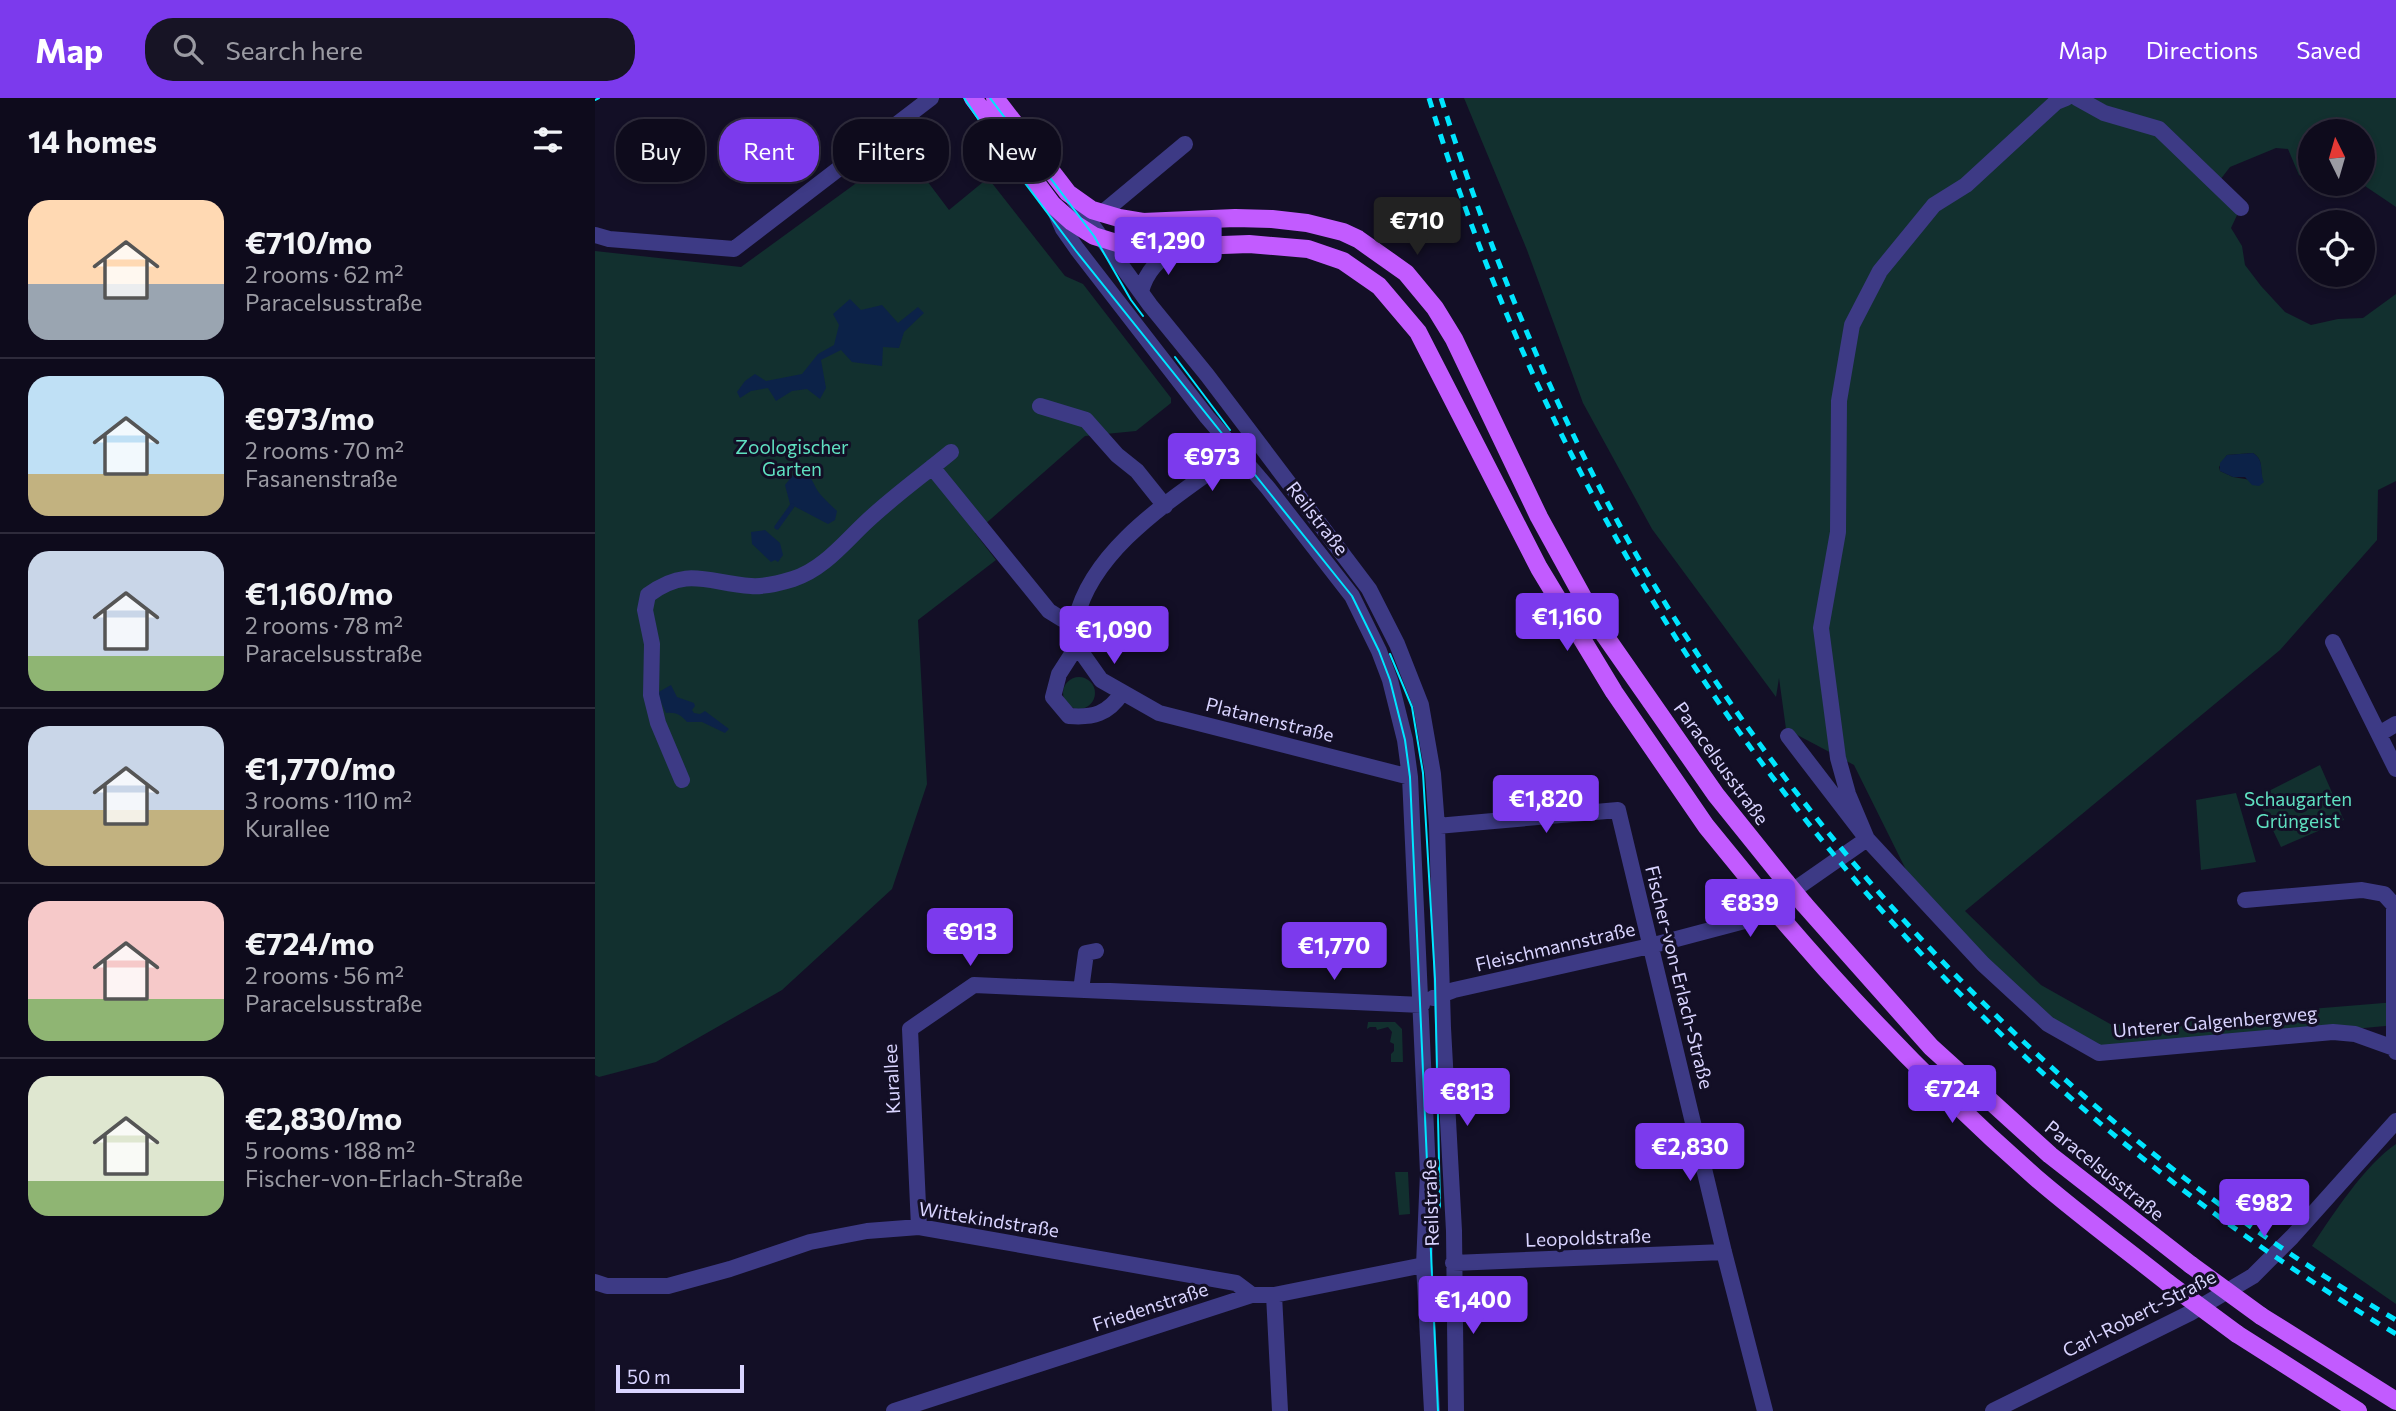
<!DOCTYPE html>
<meta charset="utf-8">
<style>
:root{--surface:#0e0b1c;--page:#171425;--text:#f1f3f6;--muted:#9b9ba3;--line:#2e2b3b;--accent:#7c3aed}
body{margin:0;font-family:Commissioner,sans-serif;background:var(--page);color:var(--text);height:100vh;display:flex;flex-direction:column;font-size:26px;white-space:nowrap}
*{box-sizing:border-box;margin:0}
p{font-size:23px;color:var(--muted)}
.icon{flex:none;width:38px;height:38px;fill:none;stroke:currentColor;stroke-width:2;stroke-linecap:round;stroke-linejoin:round}
.map{position:relative;flex:1;overflow:hidden}
.side{display:flex;flex-direction:column;background:var(--surface);width:595px}
.side>*{flex:none}
.banner{position:absolute;left:21px;top:21px;width:665px;height:63px;display:flex;gap:14px}
.needle{width:46px;rotate:355deg}
.buttons{position:absolute;left:1703px;top:21px;display:grid;gap:14px}
.buttons a{display:grid;place-items:center;width:77px;height:77px;border-radius:50%;background:var(--surface);box-shadow:0 4px 10px #0003,0 0 0 2px var(--line);font-size:35px}
.scale{position:absolute;left:21px;bottom:18px;width:128px;box-sizing:border-box;padding-left:7px;border:4px solid #d9d4ff;border-top:0;font-size:19px;line-height:24px;white-space:nowrap;color:#d9d4ff;-webkit-text-stroke:5px #130f26;paint-order:stroke}
.price{position:absolute;translate:-50% -60px;padding:0 16px;border-radius:7px;background:var(--accent);color:#fff;font-size:23px;line-height:46px;filter:drop-shadow(0 2px 4px #0008)}
.price::after{content:'';position:absolute;left:50%;top:42px;width:21px;height:16px;margin-left:-10px;background:inherit;clip-path:polygon(0 0,100% 0,50% 100%)}
.price.active{background:#222;color:#fff}
ul{padding:0;list-style:none}
li{display:flex;align-items:center;gap:21px;height:175px;padding:0 28px}
li+li{border-top:2px solid var(--line)}
li span{display:grid;place-items:center;flex:none;width:196px;height:140px;border-radius:21px;color:#555}
li>.icon{margin-inline-start:auto}
span .icon{width:84px;height:84px;fill:#fffc;stroke-width:1}
li b{font-size:30px}
h2{display:flex;justify-content:space-between;align-items:center;height:84px;padding:0 28px;font-size:30px}
.chip{padding:0 24px;border-radius:28px;background:var(--surface);box-shadow:0 4px 10px #0003,0 0 0 2px var(--line);font-size:24px;line-height:63px}
.chip.active{background:var(--accent);color:#fff}
header{display:flex;align-items:center;gap:42px;box-sizing:border-box;height:98px;padding:0 35px;background:var(--accent);color:#fff}
header strong{font-size:33px}
nav{display:flex;gap:38px;margin-inline-start:auto;font-size:24px}
.search{width:490px;height:63px;background:var(--page);display:flex;align-items:center;gap:18px;box-sizing:border-box;padding:0 24px;border-radius:28px;color:var(--muted);font-size:26px}
main{display:flex;flex:1;min-height:0}
.map>svg:first-child{display:block}
.green{fill:#12302f;fill-rule:evenodd}
.water{fill:#0c2248}
.lines{fill:none;stroke-linecap:round;stroke-linejoin:round}
.stream{stroke:#0c2248;stroke-width:5}
.minor{stroke:#3d3a85;stroke-width:16}
.major{stroke:#c25bff;stroke-width:18}
.tram{stroke:#00e5ff;stroke-width:2}
.rail{stroke:#00e5ff;stroke-width:5;stroke-dasharray:10 9;stroke-linecap:butt}
.major-bridge{stroke:#c25bff;stroke-width:18}
.labels{text-anchor:middle;dominant-baseline:central;stroke-width:6;stroke-linejoin:round;paint-order:stroke}
.park-label{font-size:19px;fill:#5fe0c0;stroke:#130f26}
.street-label{font-size:19px;fill:#d9d4ff;stroke:#130f26}
</style>
<header>
<strong>Map</strong>
<div class="search"><svg class="icon" aria-label="search" viewBox="0 0 24 24"><circle cx="10" cy="10" r="6"/><path d="M15 15l6 6"/></svg>Search here</div>
<nav><a>Map</a><a>Directions</a><a>Saved</a></nav>
</header>
<main>
<section class="side">
<h2>14 homes<svg class="icon" aria-label="filters" viewBox="0 0 24 24"><path d="M4 7h16M4 17h16"/><circle cx="9" cy="7" r="2"/><circle cx="15" cy="17" r="2"/></svg></h2>
<ul>
<li><span style="background:linear-gradient(#ffd9b3 60%,#9aa5b1 0)"><svg class="icon" aria-label="home" viewBox="0 0 24 24"><path d="M3 11l9-7 9 7M6 9v11h12V9"/></svg></span><div><b>€710/mo</b><p>2 rooms · 62 m²</p><p>Paracelsusstraße</p></div></li>
<li><span style="background:linear-gradient(#bfe0f5 70%,#c2b280 0)"><svg class="icon" aria-label="home" viewBox="0 0 24 24"><path d="M3 11l9-7 9 7M6 9v11h12V9"/></svg></span><div><b>€973/mo</b><p>2 rooms · 70 m²</p><p>Fasanenstraße</p></div></li>
<li><span style="background:linear-gradient(#c9d6e8 75%,#8fb573 0)"><svg class="icon" aria-label="home" viewBox="0 0 24 24"><path d="M3 11l9-7 9 7M6 9v11h12V9"/></svg></span><div><b>€1,160/mo</b><p>2 rooms · 78 m²</p><p>Paracelsusstraße</p></div></li>
<li><span style="background:linear-gradient(#c9d6e8 60%,#c2b280 0)"><svg class="icon" aria-label="home" viewBox="0 0 24 24"><path d="M3 11l9-7 9 7M6 9v11h12V9"/></svg></span><div><b>€1,770/mo</b><p>3 rooms · 110 m²</p><p>Kurallee</p></div></li>
<li><span style="background:linear-gradient(#f6c9c9 70%,#8fb573 0)"><svg class="icon" aria-label="home" viewBox="0 0 24 24"><path d="M3 11l9-7 9 7M6 9v11h12V9"/></svg></span><div><b>€724/mo</b><p>2 rooms · 56 m²</p><p>Paracelsusstraße</p></div></li>
<li><span style="background:linear-gradient(#dfe7d0 75%,#8fb573 0)"><svg class="icon" aria-label="home" viewBox="0 0 24 24"><path d="M3 11l9-7 9 7M6 9v11h12V9"/></svg></span><div><b>€2,830/mo</b><p>5 rooms · 188 m²</p><p>Fischer-von-Erlach-Straße</p></div></li>
</ul>
</section>
<div class="map">
<svg width="1801" height="1313" viewBox="0 0 1801 1313">
<rect width="100%" height="100%" fill="#130f26"/>
<path class="green" d="M869,0H1801V109L1767,86L1768,33H1715V83L1704,77L1693,51L1681,50L1635,69L1625,82L1643,115L1636,130L1647,148L1650,167L1666,188L1690,214L1716,227L1743,221L1768,220L1801,196V383L1783,392L1782,442L1685,552L1370,813L1446,887L1517,927L1801,904V927L1504,955L1453,926L1321,792L1259,667L1191,631L1184,580L1181,599L1057,431L988,305L932,152ZM1658,355C1670,363 1664,372 1668,384L1638,379L1625,373L1624,369L1632,357Z
M308,51L354,112L393,80L470,178L488,186L576,300V305L541,333L490,338L380,435L401,462L323,522L332,686L297,791L187,892L61,964L4,979L0,977V153L146,169Z
M468 595a16 16 0 1 1 32 0a16 16 0 1 1-32 0Z
M1725,667L1749,722L1686,749L1662,699Z
M1641,695L1661,764L1606,772L1601,702Z
M773,924H800L807,931L808,964H796V956L799,953V946L795,944L797,934L793,929L782,932L781,929H775L772,931Z
M1801,1046V1206L1717,1148C1738,1116 1770,1067 1801,1046Z
M800,1074H813L815,1116L804,1117Z"/>
<path class="water" d="M255,201L266,212L287,207L303,225L323,209L329,215L309,234L304,250L288,249L287,268L257,264L246,252L226,262L231,290L225,301L212,291L197,293L181,303L173,290L156,293L145,300L142,294L150,283L160,276L171,283L207,276L223,256L239,247L244,227L238,216Z
M1658,355C1670,363 1664,372 1669,384L1664,388L1657,387L1650,379H1638L1625,373V365L1632,357Z
M202,372C218,375 217,386 225,396C230,402 236,407 242,413L240,422L233,426L195,406L190,387Z
M170,432L185,445L188,457L183,464L180,462L176,464L157,446L156,434Z
M76,587L82,599L99,605L100,608L97,612L99,615L105,616L110,613L134,631L130,635L107,624H92C86,617 81,614 71,615L62,595Z"/>
<g class="lines">
<path class="stream" d="M182,429L197,408"/>
<path class="minor" d="M1482,0L1509,15L1564,31L1646,110
M479,102L555,207L612,277L774,491L802,546L826,607L838,676L842,728L848,930L859,1133L861,1313
M457,106L468,131L482,151L612,319L673,390L757,498L784,553L795,582L810,642L815,679L833,1075L829,1167L837,1313
M506,116L590,46
M0,137L14,141L139,151L336,0
M546,194C551,173 564,161 582,150
M445,308L491,322L522,357L542,373L570,408
M337,369L454,513L467,521L481,523
M1738,544L1801,671
M482,548L506,582L564,615L815,679
M482,548C481,540 479,529 481,521C499,446 585,397 643,353
M482,548L464,576L458,599L474,618C498,620 513,616 527,595
M1784,636L1801,626
M1193,638L1272,741L1388,866L1453,926L1504,955L1738,934L1760,936L1799,950L1801,954
M87,682L63,625L56,597L57,546L50,512L53,497C93,467 115,486 156,488C169,489 185,485 198,481C227,472 248,446 269,426C296,400 327,378 356,354
M842,728L1023,712L1129,1154L1170,1313
M1272,741L1253,696L1243,660L1226,530L1243,434L1244,303L1257,227L1285,173L1339,107L1371,87L1461,4L1471,0
M1650,802L1767,792L1789,796L1799,807V950
M486,892L491,855L501,853
M838,900L859,892L1055,848L1157,821L1272,741
M324,1129L315,931L379,887L827,907
M858,1165L1129,1154
M0,1184L12,1188H73L135,1171L215,1144L272,1133L324,1129L641,1185L657,1197
M679,1197L685,1313
M299,1313L657,1197H679L829,1167
M1398,1313L1595,1215L1658,1178L1697,1139L1801,1023"/>
<path class="major" d="M378,0L457,106L477,124L499,138L522,145L549,150L654,146L713,151L748,163L784,188L823,234L944,470L1019,594L1111,728L1169,799
M400,0L473,95L497,112L524,120L548,124L640,120L677,121L712,125L748,134L763,141L811,175L840,210L859,241L944,419L1006,532L1121,697L1191,784
M1209,806L1336,949L1455,1057L1596,1167
M1187,821C1265,912 1350,1000 1440,1079C1483,1116 1529,1150 1573,1185
M1666,1218L1801,1303
M1642,1236L1763,1313"/>
<path class="tram" d="M369,0L394,37L481,153L757,498L784,553L795,582L810,642L815,679L843,1313
M395,0L499,138L536,202L548,218
M0,2L4,0
M580,259L635,332
M795,556L817,609L828,675L840,881L845,1110"/>
<path class="rail" d="M834,0C992,523 1331,956 1801,1236
M846,0C893,148 950,290 1024,426C1205,753 1479,1034 1801,1222"/>
<path class="major-bridge" d="M1191,784L1209,806
M1169,799L1187,821
M1596,1167L1666,1218
M1573,1185L1642,1236"/>
</g>
<g class="labels">
<g class="park-label">
<text x="197" y="348">Zoologischer<tspan x="197" dy="22">Garten</tspan></text>
<text x="1703" y="700">Schaugarten<tspan x="1703" dy="22">Grüngeist</tspan></text>
</g>
<g class="street-label">
<text transform="translate(723 420) rotate(52)">Reilstraße</text>
<text transform="translate(675 621) rotate(14)">Platanenstraße</text>
<text transform="translate(1127 665) rotate(54)">Paracelsusstraße</text>
<text transform="translate(960 848) rotate(-13)">Fleischmannstraße</text>
<text transform="translate(1085 879) rotate(76)">Fischer-von-Erlach-Straße</text>
<text transform="translate(1620 923) rotate(-5)">Unterer Galgenbergweg</text>
<text transform="translate(296 981) rotate(-93)">Kurallee</text>
<text transform="translate(1510 1072) rotate(39)">Paracelsusstraße</text>
<text transform="translate(835 1105) rotate(-92)">Reilstraße</text>
<text transform="translate(394 1121) rotate(9)">Wittekindstraße</text>
<text transform="translate(993 1139) rotate(-2)">Leopoldstraße</text>
<text transform="translate(555 1208) rotate(-18)">Friedenstraße</text>
<text transform="translate(1544 1215) rotate(-27)">Carl-Robert-Straße</text>
</g>
</g>
</svg>
<div class="buttons">
<a><svg class="needle" viewBox="-14 -14 28 28"><path d="M0-13l5 13h-10z" fill="#e53935"/><path d="M0 13l5-13h-10z" fill="#9b9ba3"/></svg></a>
<a><svg class="icon" aria-label="locate" viewBox="0 0 24 24"><circle cx="12" cy="12" r="6"/><path d="M12 2v4M12 18v4M2 12h4M18 12h4"/></svg></a>
</div>
<div class="scale">50 m</div>
<b class="price active" style="left:822px;top:159px">€710</b>
<b class="price" style="left:573px;top:179px">€1,290</b>
<b class="price" style="left:617px;top:395px">€973</b>
<b class="price" style="left:972px;top:555px">€1,160</b>
<b class="price" style="left:519px;top:568px">€1,090</b>
<b class="price" style="left:951px;top:737px">€1,820</b>
<b class="price" style="left:1155px;top:841px">€839</b>
<b class="price" style="left:375px;top:870px">€913</b>
<b class="price" style="left:739px;top:884px">€1,770</b>
<b class="price" style="left:1357px;top:1027px">€724</b>
<b class="price" style="left:872px;top:1030px">€813</b>
<b class="price" style="left:1095px;top:1085px">€2,830</b>
<b class="price" style="left:1669px;top:1141px">€982</b>
<b class="price" style="left:878px;top:1238px">€1,400</b>
<div class="banner">
<a class="chip">Buy</a>
<a class="chip active">Rent</a>
<a class="chip">Filters</a>
<a class="chip">New</a>
</div>
</div>
</main>
